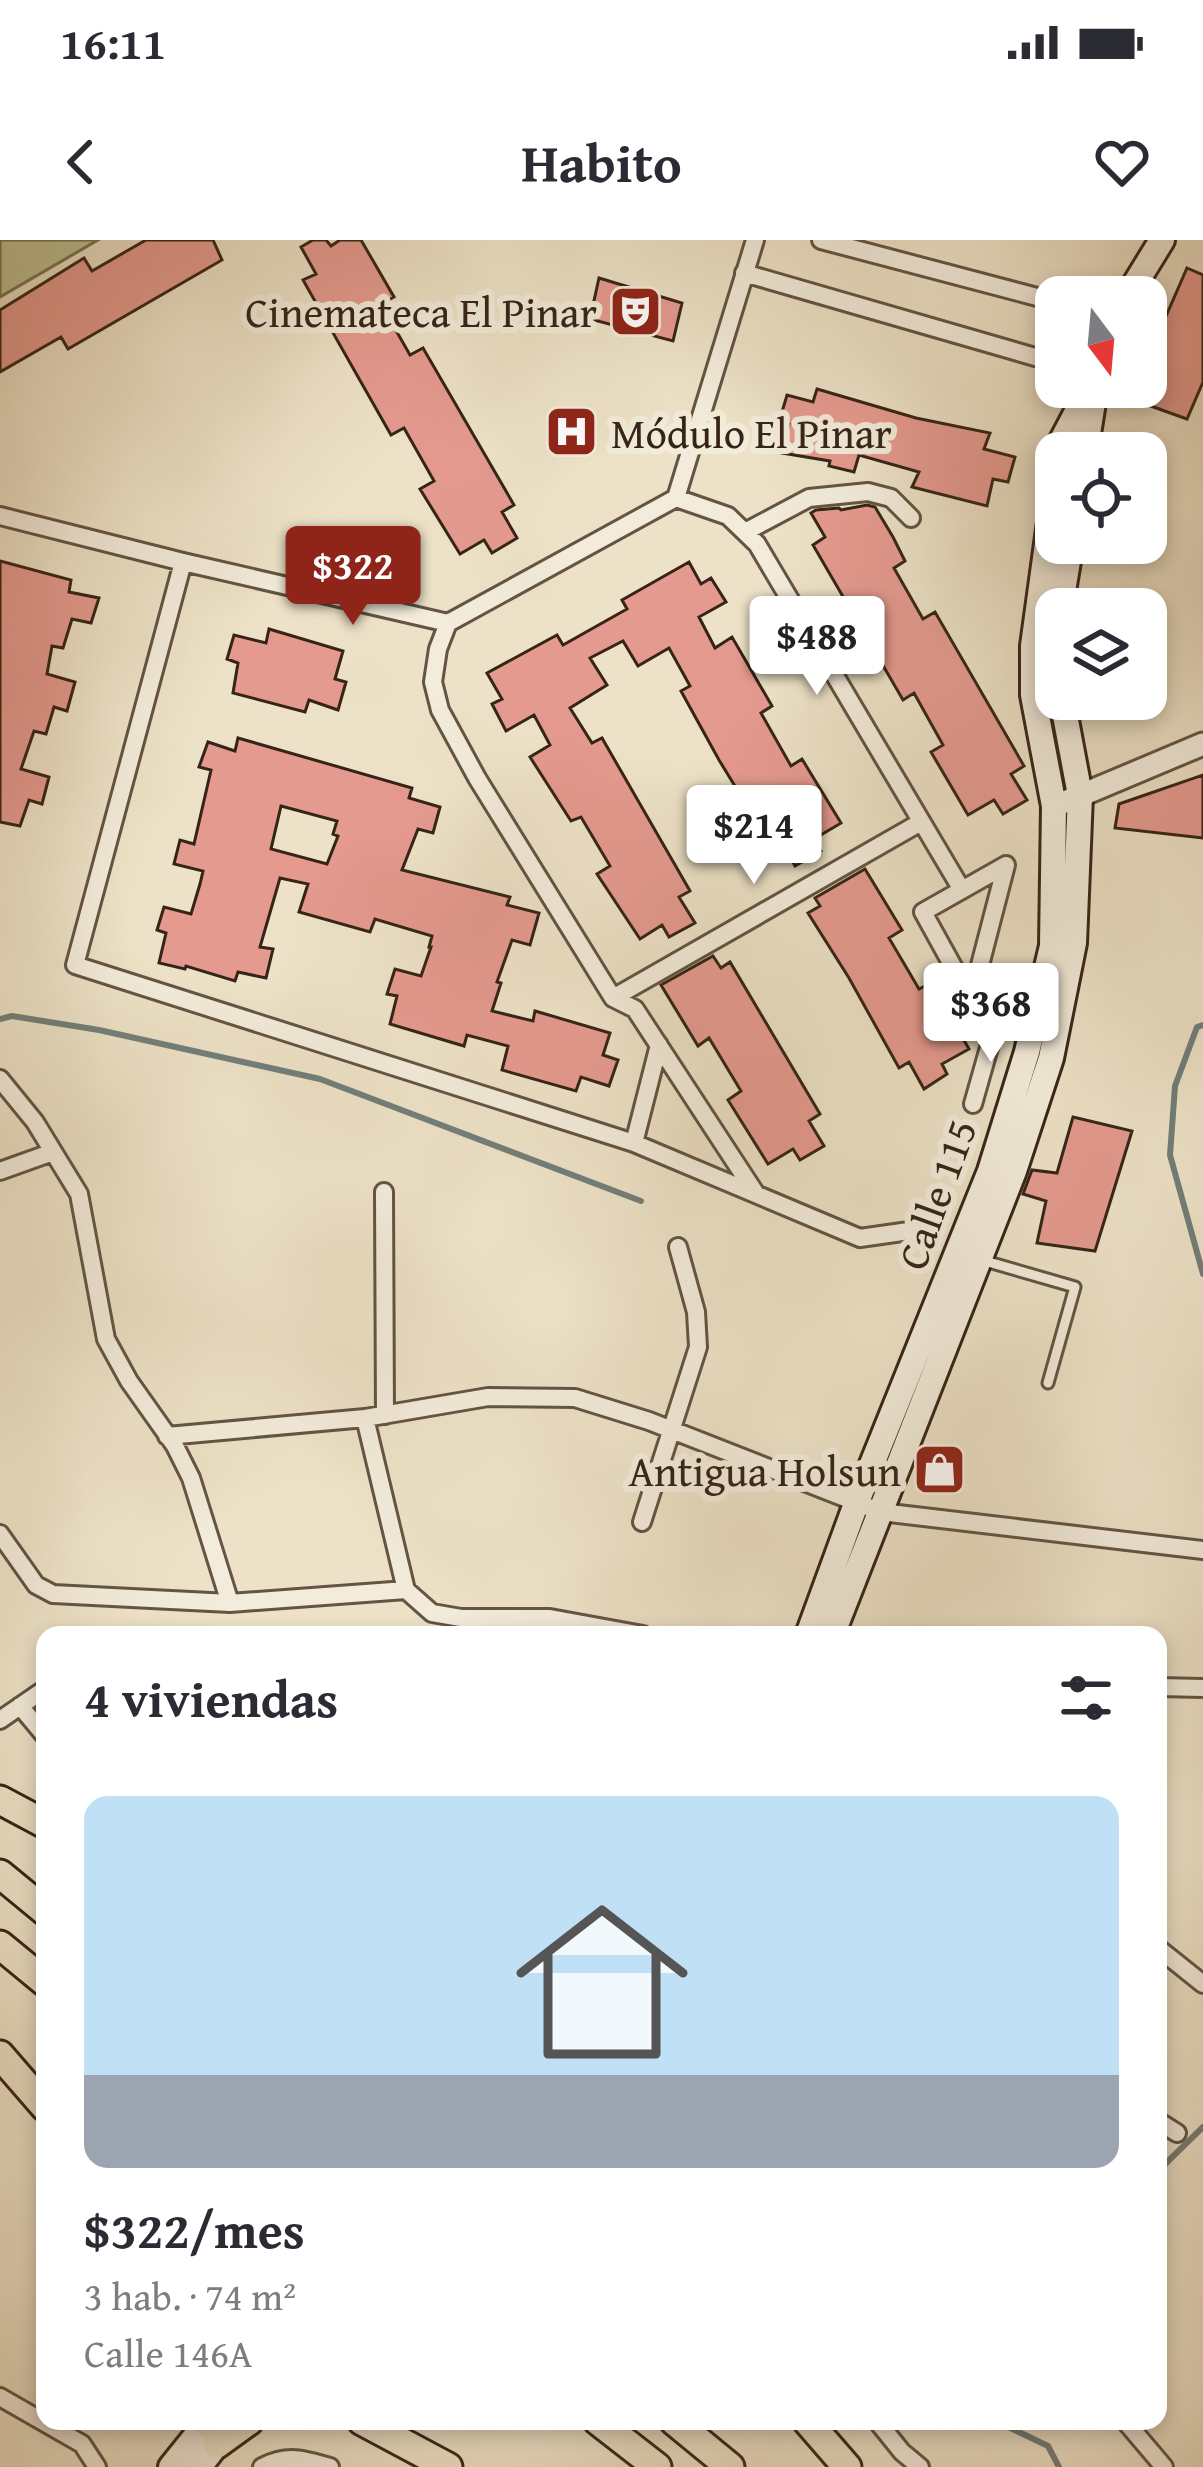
<!DOCTYPE html>
<html lang="es">
<meta charset="utf-8">
<style>
:root{--surface:#fff;--page:#f7f7f7;--text:#2b2b33;--muted:#7c7c81;--line:#e1e1e2;--accent:#8f2418}
body{margin:0;font-family:"Gentium Book Plus",serif;background:var(--page);color:var(--text);height:100vh;display:flex;flex-direction:column;font-size:45px;white-space:nowrap}
*{box-sizing:border-box;margin:0}
p{font-size:39px;color:var(--muted)}
.icon{flex:none;width:66px;height:66px;fill:none;stroke:currentColor;stroke-width:2;stroke-linecap:round;stroke-linejoin:round}
.map{position:relative;flex:1;overflow:hidden}
.sheet{position:absolute;left:36px;top:1386px;width:1131px;height:804px;display:flex;flex-direction:column;background:var(--surface);border-radius:24px;box-shadow:0 6px 18px #0003}
.sheet>*{flex:none}
.needle{width:78px;rotate:164deg}
.tools{position:absolute;left:1035px;top:36px;display:grid;gap:24px}
.tools a{display:grid;place-items:center;width:132px;height:132px;border-radius:24px;background:var(--surface);box-shadow:0 6px 18px #0003;font-size:60px}
.price{position:absolute;translate:-50% -102px;padding:0 27px;border-radius:12px;background:#fff;color:#222;font-size:39px;line-height:78px;filter:drop-shadow(0 3px 6px #0008)}
.price::after{content:'';position:absolute;left:50%;top:72px;width:36px;height:27px;margin-left:-18px;background:inherit;clip-path:polygon(0 0,100% 0,50% 100%)}
.price.current{background:var(--accent);color:#fff}
ul{padding:0;list-style:none}
li{display:grid;align-content:center;gap:24px;height:636px;padding:0 48px}
li+li{border-top:3px solid var(--line)}
li span{display:grid;place-items:center;height:372px;border-radius:24px;color:#555}
li>.icon{margin-inline-start:auto}
span .icon{width:216px;height:216px;fill:#fffc;stroke-width:1}
li b{font-size:51px}
h2{display:flex;justify-content:space-between;align-items:center;height:144px;padding:0 48px;font-size:51px}
.status{display:flex;justify-content:space-between;align-items:center;height:84px;padding:0 60px;background:var(--surface);direction:ltr}
.status svg{height:33px;fill:currentColor}
header{display:flex;justify-content:space-between;align-items:center;height:156px;padding:0 48px;background:var(--surface);font-size:54px;font-weight:700}
.map>svg:first-child{display:block}
.green{fill:#bec292;stroke:#7a7354;stroke-width:3}
.lines{fill:none;stroke-linecap:round;stroke-linejoin:round}
.stream{stroke:#727f7a;stroke-width:6}
.building{fill:#e59a8f;stroke:#352417;stroke-width:3;fill-rule:evenodd}
.service-casing{stroke:#635443;stroke-width:15}
.minor-casing{stroke:#635443;stroke-width:22}
.tertiary-casing{stroke:#635443;stroke-width:27}
.secondary-casing{stroke:#352417;stroke-width:30}
.primary-casing{stroke:#352417;stroke-width:33}
.service{stroke:#f3ecdb;stroke-width:9}
.minor{stroke:#f3ecdb;stroke-width:16}
.tertiary{stroke:#f3ecdb;stroke-width:21}
.secondary{stroke:#f3ecdb;stroke-width:24}
.primary{stroke:#ede2c7;stroke-width:27}
.labels{text-anchor:middle;dominant-baseline:central;stroke-width:12;stroke-linejoin:round;paint-order:stroke}
.poi-label{font-size:42px;fill:#352417;stroke:#f3ecdb;text-anchor:end}
.street-label{font-size:42px;fill:#352417;stroke:#f3ecdb}
</style>
<div class="status"><b>16:11</b><svg viewBox="0 0 49 12"><path d="M0 12V9h3v3zM5 12V6h3v6zM10 12V3h3v9zM15 12V0h3v12zM26 1h20v11H26zM47 4h2v5h-2z"/></svg></div>
<header><svg class="icon" aria-label="back" viewBox="0 0 24 24"><path d="M15 5l-7 7 7 7"/></svg>Habito<svg class="icon" aria-label="heart" viewBox="0 0 24 24"><path d="M12 20l-8-8c-3-5 5-10 8-4 3-6 11-1 8 4z"/></svg></header>
<div class="map">
<svg width="1203" height="2227" viewBox="0 0 1203 2227">
<rect width="100%" height="100%" fill="#ede2c7"/>
<filter id="stains"><feTurbulence type="fractalNoise" baseFrequency=".00167" numOctaves="4"/><feColorMatrix values="0 0 0 0 .2 0 0 0 0 .09 0 0 0 0 .02 0 0 0 .5 -.17"/></filter>
<radialGradient id="worn" r=".72"><stop offset=".6" stop-color="#630" stop-opacity="0"/><stop offset="1" stop-color="#630" stop-opacity=".3"/></radialGradient>
<path class="green" d="M0,0H98L0,57Z"/>
<g class="lines">
<path class="stream" d="M0,779L12,776L99,790L320,839L641,961
M1203,785L1197,787L1175,846L1170,915L1203,1034
M1158,1931L1203,1887
M996,2181L1048,2206L1059,2227"/>
</g>
<path class="building" d="M146,0H213L222,20L68,109L61,97L0,132V70L84,18L92,31Z
M313,0H326L331,6L340,0H361L394,57L381,64L410,115L423,108L514,265L502,272L517,298L492,313L484,300L460,314L420,249L434,241L404,188L391,195L303,40L316,34L301,7Z
M1187,28L1203,35V142L1187,179L1109,151L1107,147H1146V122Z
M599,38L682,63L673,101L590,79Z
M817,149L916,178L990,193L984,209L1015,217L1008,242L993,239L987,266L912,247L919,232L859,215L854,232L829,226L830,221L782,213L789,184L779,182L787,155L813,162Z
M867,265L875,267L893,297L905,321L894,328L923,379L935,372L1024,526L1011,534L1027,560L1003,574L994,560L968,575L931,512L943,505L914,453L903,460L813,305L825,297L811,273L816,270L839,268L841,270Z
M0,321L71,340L69,352L99,358L91,383L72,379L63,408L52,406L47,434L75,442L67,471L54,467L46,494L34,491L21,529L49,537L42,564L29,560L20,586L0,582Z
M689,322L701,344L711,338L726,362L699,377L715,408L732,397L772,466L761,473L791,526L802,519L841,583L814,599L821,611L795,626L781,600L771,605L719,520L681,451L690,446L669,408L638,426L623,401L590,418L607,445L570,468L592,503L602,498L690,651L679,657L695,683L669,697L662,685L640,699L597,634L610,626L581,577L571,581L530,517L550,505L534,475L506,491L492,464L502,459L487,433L557,395L563,405L627,369L622,360Z
M269,389L343,411L335,439L346,442L338,470L309,460L305,472L233,453L238,423L227,419L234,395L266,403Z
M238,498L412,548L409,558L440,567L433,593L418,589L402,630L510,657L507,665L539,673L530,705L512,700L497,742L501,743L492,771L533,781L535,771L610,793L603,815L618,820L609,846L581,837L576,851L502,830L508,806L467,795L464,806L390,784L397,756L387,754L395,729L421,736L431,707H429L432,696L375,679L370,692L299,672L308,644L280,638L260,707L273,709L266,738L238,732L235,741L186,726L185,729L159,723L166,693L157,690L164,667L191,674L200,644L203,631L174,624L180,600L194,604L211,530L199,527L208,502L235,511ZM281,566L337,581L333,594L338,596L327,624L271,609Z
M1203,535V598L1115,588L1119,564Z
M865,629L902,690L889,698L919,749L931,743L969,809L942,824L947,834L924,849L909,822L899,828L849,738L808,673L820,666L815,658Z
M713,716L721,728L730,722L820,874L809,881L824,906L800,920L793,909L768,924L728,860L741,851L709,798L698,806L661,745Z
M1073,877L1132,891L1095,1011L1037,1003L1046,961L1023,954L1032,930L1057,933Z"/>
<g class="lines">
<defs>
<path id="service" d="M985,1021L1075,1047L1048,1143"/>
<path id="minor" d="M821,0L1056,62
M744,33L1056,123
M676,258L728,276L757,304L962,650
M0,276L183,322L448,383L676,258L755,0
M745,292L809,258L868,252L891,258L911,278
M183,322L75,725L634,903L860,998L930,988
M448,383L438,409L433,442L440,470L477,538L613,758L635,769L756,954
M613,758L921,582
M971,760L1006,625L923,672L992,797L973,864
M0,839L35,882L79,954L106,1099L129,1141L175,1206L191,1238L230,1363
M634,903L659,805
M0,931L53,912
M384,952L385,1175
M365,1178L406,1350L432,1373L461,1378H550L643,1395
M167,1196L365,1178L488,1157L575,1158L649,1181L881,1272L1203,1310
M642,1282L698,1107L696,1072L678,1007
M0,1294L36,1345L53,1354L230,1363L406,1350
M1158,1447L1203,1448
M20,1466L45,1496
M0,1480L45,1449
M1158,1708L1203,1744
M1158,1881L1177,1893
M0,2157L82,2204L97,2227
M877,2181L902,2212L920,2227
M1125,2181L1164,2227
M262,2227C287,2214 304,2219 330,2227"/>
<path id="tertiary" d="M1065,562L1203,504"/>
<path id="secondary" d="M1127,57L1162,0
M1059,213L1061,202L1090,147
M1085,213L1094,156
M1060,369L1071,303
M1056,396L1054,411L1056,423
M808,1395L856,1264L990,931L1027,812L1052,706L1054,566L1033,455V406L1056,238
M832,1395L1014,931L1051,818L1074,703L1080,555L1062,459
M171,2227L208,2181
M199,2227L227,2191"/>
<path id="primary" d="M0,1560L45,1584
M0,1634L45,1671
M0,1705L45,1742
M0,1815L45,1867
M362,2181L448,2227
M598,2181L657,2227
M674,2181L730,2227
M807,2181L847,2227
M207,2183V2181
M217,2204L249,2181"/>
</defs>
<use href="#service" class="service-casing"/>
<use href="#minor" class="minor-casing"/>
<use href="#tertiary" class="tertiary-casing"/>
<use href="#secondary" class="secondary-casing"/>
<use href="#primary" class="primary-casing"/>
<use href="#service" class="service"/>
<use href="#minor" class="minor"/>
<use href="#tertiary" class="tertiary"/>
<use href="#secondary" class="secondary"/>
<use href="#primary" class="primary"/>
</g>
<defs>
<symbol id="theatre-square" viewBox="-11 -11 22 22"><rect x="-9" y="-9" width="18" height="18" rx="4" fill="#8f2418" stroke="#f3ecdb"/><path d="M-5-5.5Q0-4 5-5.5V0Q5 5 0 6Q-5 5-5 0ZM-3.3-2.5H-1v1.5H-3.3ZM1-2.5H3.3v1.5H1ZM-2.8 1Q0 5.5 2.8 1Z" fill="#fff"/></symbol>
<symbol id="hospital-square" viewBox="-11 -11 22 22"><rect x="-9" y="-9" width="18" height="18" rx="4" fill="#8f2418" stroke="#f3ecdb"/><path d="M-5-5h3v3.5h4V-5h3V5h-3V1.5h-4V5h-3Z" fill="#fff"/></symbol>
<symbol id="shop-square" viewBox="-11 -11 22 22"><rect x="-9" y="-9" width="18" height="18" rx="4" fill="#8f2418" stroke="#f3ecdb"/><path d="M-5-2.5h2.3a2.7 3.5 0 0 1 5.4 0H5L5.5 6h-11ZM-1.5-2.5h3a1.5 2.3 0 0 0-3 0Z" fill="#fff"/></symbol>
</defs>
<g fill-rule="evenodd">
<use href="#theatre-square" x="606" y="42" width="59" height="59"/>
<use href="#hospital-square" x="542" y="162" width="59" height="59"/>
<use href="#shop-square" x="910" y="1200" width="59" height="59"/>
</g>
<g class="labels">
<g class="poi-label">
<text x="597" y="71">Cinemateca El Pinar</text>
<text x="611" y="192" text-anchor="start">Módulo El Pinar</text>
<text x="901" y="1230">Antigua Holsun</text>
</g>
<g class="street-label">
<text transform="translate(936 954) rotate(-70)">Calle 115</text>
</g>
</g>
<rect width="100%" height="100%" filter="url(#stains)"/>
<rect width="100%" height="100%" fill="url(#worn)"/>
</svg>
<div class="tools">
<a><svg class="needle" viewBox="-14 -14 28 28"><path d="M0-13l5 13h-10z" fill="#e53935"/><path d="M0 13l5-13h-10z" fill="#7c7c81"/></svg></a>
<a><svg class="icon" aria-label="locate" viewBox="0 0 24 24"><circle cx="12" cy="12" r="6"/><path d="M12 2v4M12 18v4M2 12h4M18 12h4"/></svg></a>
<a><svg class="icon" aria-label="layers" viewBox="0 0 24 24"><path d="M12 4l9 5-9 5-9-5zM3 14l9 5 9-5"/></svg></a>
</div>
<b class="price current" style="left:353px;top:388px">$322</b>
<b class="price" style="left:817px;top:458px">$488</b>
<b class="price" style="left:754px;top:647px">$214</b>
<b class="price" style="left:991px;top:825px">$368</b>
<section class="sheet">
<h2>4 viviendas<svg class="icon" aria-label="filters" viewBox="0 0 24 24"><path d="M4 7h16M4 17h16"/><circle cx="9" cy="7" r="2"/><circle cx="15" cy="17" r="2"/></svg></h2>
<ul>
<li><span style="background:linear-gradient(#bfe0f5 75%,#9aa5b1 0)"><svg class="icon" aria-label="home" viewBox="0 0 24 24"><path d="M3 11l9-7 9 7M6 9v11h12V9"/></svg></span><div><b>$322/mes</b><p>3 hab. · 74 m²</p><p>Calle 146A</p></div></li>
</ul>
</section>
</div>
